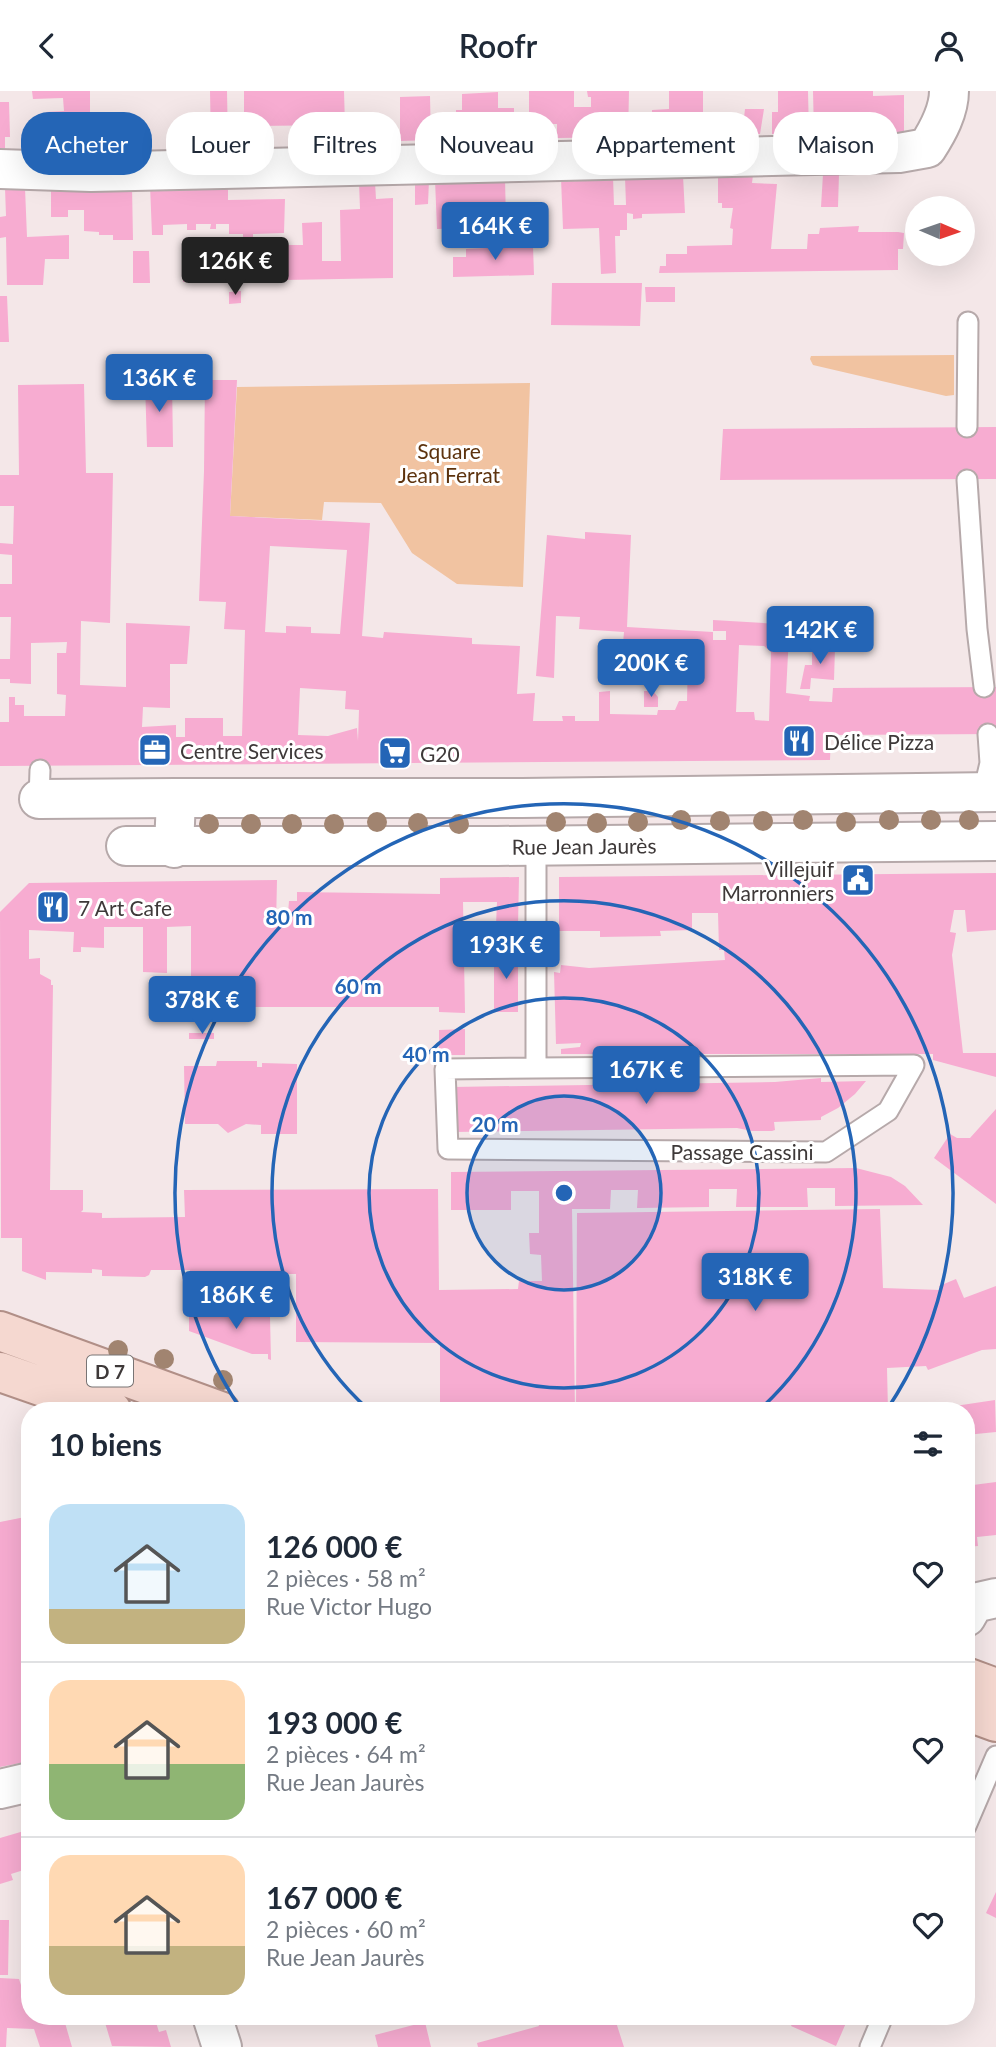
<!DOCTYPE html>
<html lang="fr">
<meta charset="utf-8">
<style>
:root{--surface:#fff;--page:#f6f6f7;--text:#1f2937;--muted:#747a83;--line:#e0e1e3;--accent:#2465b6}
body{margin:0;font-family:Lato,sans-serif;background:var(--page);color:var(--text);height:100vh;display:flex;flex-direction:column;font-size:26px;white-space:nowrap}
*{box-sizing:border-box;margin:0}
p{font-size:23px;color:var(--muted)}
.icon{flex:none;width:38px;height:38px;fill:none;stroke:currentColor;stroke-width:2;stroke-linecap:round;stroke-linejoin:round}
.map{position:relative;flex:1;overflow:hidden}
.side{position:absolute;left:21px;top:1311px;width:954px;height:623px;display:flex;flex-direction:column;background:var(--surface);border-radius:28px;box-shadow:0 7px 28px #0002}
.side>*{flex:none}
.hud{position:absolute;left:21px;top:21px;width:956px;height:63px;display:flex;gap:14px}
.needle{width:46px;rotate:92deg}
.buttons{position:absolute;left:905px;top:105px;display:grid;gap:14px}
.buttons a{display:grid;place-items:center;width:70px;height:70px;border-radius:50%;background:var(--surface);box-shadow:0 7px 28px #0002;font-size:35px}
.price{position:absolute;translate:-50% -60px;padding:0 16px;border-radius:7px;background:var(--accent);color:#fff;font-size:23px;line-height:46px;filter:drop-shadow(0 2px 4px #0008)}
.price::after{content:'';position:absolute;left:50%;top:42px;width:21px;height:16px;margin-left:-10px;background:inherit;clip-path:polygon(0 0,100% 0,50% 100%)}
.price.current{background:#222;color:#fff}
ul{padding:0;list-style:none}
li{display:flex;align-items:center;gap:21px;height:175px;padding:0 28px}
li+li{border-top:2px solid var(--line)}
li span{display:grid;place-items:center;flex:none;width:196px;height:140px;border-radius:21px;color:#555}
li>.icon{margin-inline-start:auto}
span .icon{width:84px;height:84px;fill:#fffc;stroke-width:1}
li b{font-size:30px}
h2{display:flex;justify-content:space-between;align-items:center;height:84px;padding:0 28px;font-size:30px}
.tag{padding:0 24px;border-radius:28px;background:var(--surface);box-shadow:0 7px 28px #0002;font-size:24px;line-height:63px}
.tag.current{background:var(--accent);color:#fff}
header{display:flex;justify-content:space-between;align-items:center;height:91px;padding:0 28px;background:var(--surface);font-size:32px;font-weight:600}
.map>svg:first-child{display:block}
.green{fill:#f1c3a1}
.building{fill:#f7acd1;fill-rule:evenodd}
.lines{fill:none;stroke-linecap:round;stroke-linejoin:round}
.service-casing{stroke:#b6a9aa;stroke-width:23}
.minor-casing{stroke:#b6a9aa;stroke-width:42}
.primary-casing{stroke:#b18f87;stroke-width:42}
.service{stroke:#fff;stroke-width:19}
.minor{stroke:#fff;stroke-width:38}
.primary{stroke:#f5d8d0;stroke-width:38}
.tree{fill:#a18470}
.ring{fill:none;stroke:#2465b6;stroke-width:3.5}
.labels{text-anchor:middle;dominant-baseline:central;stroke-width:6;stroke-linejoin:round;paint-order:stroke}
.shield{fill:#fff;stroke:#787474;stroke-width:2}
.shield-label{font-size:19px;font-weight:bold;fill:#3e3939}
.park-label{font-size:21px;fill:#5d330e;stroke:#fff}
.poi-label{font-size:21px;fill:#3e3939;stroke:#fff;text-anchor:start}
.street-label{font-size:21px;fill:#3e3939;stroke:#fff}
.centre{fill:#2465b6;stroke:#fff;stroke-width:3.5}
.ring-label{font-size:21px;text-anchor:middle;font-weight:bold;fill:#2465b6;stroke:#fff;stroke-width:6;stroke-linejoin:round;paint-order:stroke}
</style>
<header><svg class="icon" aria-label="back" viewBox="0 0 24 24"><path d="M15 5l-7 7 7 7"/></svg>Roofr<svg class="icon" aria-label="person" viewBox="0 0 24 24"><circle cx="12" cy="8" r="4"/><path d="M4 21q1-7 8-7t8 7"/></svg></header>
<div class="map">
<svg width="996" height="1956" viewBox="0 0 996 1956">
<rect width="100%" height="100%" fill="#f4e7e8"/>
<path class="green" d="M954,264V304L946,305L813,274L810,268L811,265Z
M530,292L523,496L457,493L412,462L381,412L324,411L322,429L230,425L237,296Z"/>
<path class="building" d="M32,0H90V27L83,28V55L47,56L46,21L64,20L63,7L33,8Z
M210,0H227L228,53H211Z
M244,0H344L345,34L244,35Z
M529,0H574V16H591V6H588L587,0H629L628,46L557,47V33H529Z
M669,0H703V45H652V19L669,18Z
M778,0H808L809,43H772V21H778Z
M813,0H873V5L904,4V41L814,42Z
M498,1V17H514V48L447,49L448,40H441L442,31L448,32V25L456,24V19H462V3Z
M430,5L431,49L400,50V6Z
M0,11H9L10,46H5V57H0Z
M745,18H764L760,43L742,44Z
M823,83H839L838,116H821Z
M753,84L752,92L777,93L771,158H807L808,143H819L820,137L859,135L858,141H898L904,142L903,158H898V179L659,182L660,175H666V163H687V155L732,154L733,138L730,137L733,117H722V112H718V85Z
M683,85L685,122L642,123V127L633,128V123L627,122V139H620V145H615L616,182L601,183L599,137L563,138L561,87L613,86L614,114H626L625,86Z
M505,88L506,130L474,131V137L437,138L435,89Z
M429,89L428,113L415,114V90Z
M359,91H375L376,108L393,107V187L285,189V154H303L302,132L322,131V170H341L340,119L360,118Z
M228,93V109L285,108L284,142L253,143V148L243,149V143H229V133H216V138H210L211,133H196V139H187V133L163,134V144H152L150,94Z
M132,95L133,149H113V144H99V141L84,140V119H68V126H51V96Z
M5,97H25L27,146L69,144V168H45L43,194H7L6,146L0,147V126L6,125Z
M533,155L534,184L453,186V166H466V158Z
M133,160H149L150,192H133Z
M183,164H205L206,170H230L231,190L183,191Z
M552,192H642L640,235L551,234Z
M645,196H675V211H646Z
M241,200V212L229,213V201Z
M0,205H7L9,251H0Z
M205,289H237L230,425L370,432L362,545L383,547L384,541L472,547V553L520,555L517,603L535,602L533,630H563L562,625H575V630H599V601L610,600V623L657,624L658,619H675L679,610H687L688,567L622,564L624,541L579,538L580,526L556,525L554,587L536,585L547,444L585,448V441L631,444L627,536L713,541V549H726V540H713V529L779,533V543L789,544L786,602L810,605L809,610L832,611L833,597L996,596V643L831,644L830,669L0,675V631H9V606H15V614H24V625H65L66,604L57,603V562H66L67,551L31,552V593L10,592V588H0V568H10L11,526H0V493H12V464L0,463V452L13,453L14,415H0V384H19L18,294L84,293L86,382H113L110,532L81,530L80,594L126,596V532L190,535L187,573H170V617L143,616L142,636L176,634V646H185V627H223V645H242L245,539L224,538L226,511L199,510L204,380ZM270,455L347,459L340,543L311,542V536L286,535V542L265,541ZM739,554L764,555L771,561L769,630L755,629L754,621H736ZM300,597L346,600L345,618L359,619L358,650L357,637L328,645L298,644Z
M172,290L173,356H147L145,291Z
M996,336V388L720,389L723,338Z
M814,535L837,536L836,547L813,546Z
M812,556L835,557L834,589L811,587L810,598H800L805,574H812Z
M644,600H653L658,606V616H644Z
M996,782V839L967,841L965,819H954L950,841L956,842L952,864L963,962H996V986L933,969V963H561V958L580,956L581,952L556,953L554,881L560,882L561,874L589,877L725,869L724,859H719L718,822H692V839L660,840L661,845L600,846V840H559V786Z
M519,786L518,835L496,834L497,811H463L465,922L439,921V916H191V835L167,836V882L143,881V836H104V857L81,856V861H73L74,841L29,839V868L40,867V883L51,889V894H53L50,1099H83V1119L81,1121L102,1122V1127L185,1126L184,1099L438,1098L439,1199L518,1198L519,1190H542L541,1164L530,1163L529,1142H539V1100H511V1119H451V1081L856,1077L891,1086L905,1095L923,1114L835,1115V1097H807L808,1116H736L737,1098H709V1116L637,1117L638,1099H611L610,1118H572L575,1320H440V1252L296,1251V1183H258V1192L189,1191L190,1179H151L149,1184L145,1186L102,1185V1179L92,1178V1182L46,1181V1189L22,1180V1147H1L0,821L29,792L277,789L276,834H287L289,810H297V801L440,803V787Z
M494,859H518V921H494Z
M465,938V964H439V939Z
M189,942H214V948H189Z
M217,970H257V976H262V972L297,973V1043H261V1034L246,1033L228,1042L218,1033H185L184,975H216Z
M821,987V991L866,990L855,1003L838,1017L821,1026V1029L774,1031L775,1039L772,1040H752L737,1037L452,1041L453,996L775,991Z
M996,1018V1113L934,1067L950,1043L957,1047H970Z
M880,1118L883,1197L940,1199L939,1195L956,1188L964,1207L996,1195V1258L982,1259L928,1279L926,1275L887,1277L888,1320H576L577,1122Z
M219,1220H245L244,1226H270L271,1269L268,1268V1263H252L189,1240V1226H219Z
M995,1309L996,1341L966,1344V1320H955V1315Z
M966,1391H972L973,1394L996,1391V1444L977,1446L978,1455L966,1456Z
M30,1425V1670L0,1676V1431Z
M24,1740L25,1746L30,1745V1777L11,1783L13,1789L0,1793V1747Z
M996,1801V1827L986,1822Z
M0,1829H9L8,1884H0Z
M0,1887L19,1888L32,1928L42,1925H63L72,1956H40L34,1938L7,1937L6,1956H0Z
M103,1925H154L159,1941L166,1939L171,1956L112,1955Z
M230,1925H258L259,1928L233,1935Z
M536,1925H614L624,1956H478L477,1952L539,1935Z
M796,1925H849L836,1955L791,1935Z
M425,1931L431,1956H378L375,1944Z"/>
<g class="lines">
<defs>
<path id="service" d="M967,336L968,231
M967,389L977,538L984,596
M983,702L990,672L988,643
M39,708L40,679
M533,753L536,774V977L914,974L888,1020L826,1061L448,1058L445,978L536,977
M966,1735L996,1665
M870,1956L883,1925"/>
<g id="minor">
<path d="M0,78L91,81L899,62L927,57C938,40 949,20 949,0"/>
<path d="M39,708L176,707"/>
<path id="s1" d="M126,755H497L996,750"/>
<path d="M174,757L176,707H522L996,701"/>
<path d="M966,1526L974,1512L996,1507"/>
<path d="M0,1698L30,1691"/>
<path d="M212,1925L222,1956"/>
</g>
<path id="primary" d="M0,1240L220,1320
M0,1281L112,1320
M966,1586L996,1597
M966,1620L996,1631"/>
</defs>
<use href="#service" class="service-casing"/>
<use href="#minor" class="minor-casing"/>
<use href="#primary" class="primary-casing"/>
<use href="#service" class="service"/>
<use href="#minor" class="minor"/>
<use href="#primary" class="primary"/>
</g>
<g class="tree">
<circle cx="681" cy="729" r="10"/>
<circle cx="803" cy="729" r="10"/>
<circle cx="889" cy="729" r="10"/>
<circle cx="931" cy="729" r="10"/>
<circle cx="969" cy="729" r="10"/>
<circle cx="720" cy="730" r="10"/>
<circle cx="763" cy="730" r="10"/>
<circle cx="377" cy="731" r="10"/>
<circle cx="556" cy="731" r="10"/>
<circle cx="638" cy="731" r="10"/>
<circle cx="846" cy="731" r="10"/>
<circle cx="418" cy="732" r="10"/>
<circle cx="597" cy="732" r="10"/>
<circle cx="209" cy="733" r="10"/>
<circle cx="251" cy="733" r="10"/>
<circle cx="292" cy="733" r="10"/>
<circle cx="334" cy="733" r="10"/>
<circle cx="459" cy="733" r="10"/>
<circle cx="118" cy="1259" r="10"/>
<circle cx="164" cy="1268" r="10"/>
<circle cx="223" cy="1289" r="10"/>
</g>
<circle cx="564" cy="1102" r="97" fill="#2465b6" fill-opacity=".12"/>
<g class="ring">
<circle cx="564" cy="1102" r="97"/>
<circle cx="564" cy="1102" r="195"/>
<path d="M369 1319A292 292 0 1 1 759 1319"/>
<path d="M240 1317A389 389 0 1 1 888 1317"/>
</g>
<defs>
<symbol id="restaurant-square" viewBox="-11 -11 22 22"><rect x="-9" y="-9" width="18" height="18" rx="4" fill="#2465b6" stroke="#fff"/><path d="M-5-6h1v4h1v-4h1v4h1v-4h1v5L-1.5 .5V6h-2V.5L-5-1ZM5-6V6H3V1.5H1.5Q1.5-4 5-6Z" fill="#fff"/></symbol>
<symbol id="office-square" viewBox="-11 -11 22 22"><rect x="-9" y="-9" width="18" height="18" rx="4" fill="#2465b6" stroke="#fff"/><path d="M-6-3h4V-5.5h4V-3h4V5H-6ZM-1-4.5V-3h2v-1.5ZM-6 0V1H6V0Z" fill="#fff"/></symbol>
<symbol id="supermarket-square" viewBox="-11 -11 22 22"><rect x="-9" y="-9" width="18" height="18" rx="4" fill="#2465b6" stroke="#fff"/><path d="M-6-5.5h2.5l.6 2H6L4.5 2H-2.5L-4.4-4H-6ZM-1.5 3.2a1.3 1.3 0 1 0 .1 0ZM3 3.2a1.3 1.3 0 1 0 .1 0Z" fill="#fff"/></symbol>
<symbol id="civic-square" viewBox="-11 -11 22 22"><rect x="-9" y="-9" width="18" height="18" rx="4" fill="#2465b6" stroke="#fff"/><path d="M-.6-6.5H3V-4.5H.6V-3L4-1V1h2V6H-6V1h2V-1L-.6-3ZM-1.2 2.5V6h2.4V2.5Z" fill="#fff"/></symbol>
</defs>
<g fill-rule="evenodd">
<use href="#restaurant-square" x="780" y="631" width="38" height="38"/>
<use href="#office-square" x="136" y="640" width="38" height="38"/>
<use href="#supermarket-square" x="376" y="643" width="38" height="38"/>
<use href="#civic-square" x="839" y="770" width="38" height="38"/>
<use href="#restaurant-square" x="34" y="797" width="38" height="38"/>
</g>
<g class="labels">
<rect class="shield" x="87" y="1264.5" width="46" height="31" rx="5"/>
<g class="shield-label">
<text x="110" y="1280">D 7</text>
</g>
<g class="park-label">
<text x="449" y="359">Square<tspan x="449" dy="24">Jean Ferrat</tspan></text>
</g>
<g class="poi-label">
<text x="824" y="650">Délice Pizza</text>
<text x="180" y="659">Centre Services</text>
<text x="420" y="662">G20</text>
<text x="834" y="777" text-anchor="end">Villejuif<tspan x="834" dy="24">Marronniers</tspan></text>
<text x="78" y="816">7 Art Cafe</text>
</g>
<g class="street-label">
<text stroke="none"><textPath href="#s1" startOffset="458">Rue Jean Jaurès</textPath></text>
<text x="742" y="1060">Passage Cassini</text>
</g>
</g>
<circle cx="564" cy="1102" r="10" class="centre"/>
<g class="ring-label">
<text x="289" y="834">80 m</text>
<text x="358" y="903">60 m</text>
<text x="426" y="971">40 m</text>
<text x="495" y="1041">20 m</text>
</g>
</svg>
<div class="buttons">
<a><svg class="needle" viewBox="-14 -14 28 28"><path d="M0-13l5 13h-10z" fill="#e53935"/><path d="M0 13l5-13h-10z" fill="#747a83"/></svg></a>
</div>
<b class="price" style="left:495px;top:171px">164K €</b>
<b class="price current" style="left:235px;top:206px">126K €</b>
<b class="price" style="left:159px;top:323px">136K €</b>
<b class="price" style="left:820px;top:575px">142K €</b>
<b class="price" style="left:651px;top:608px">200K €</b>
<b class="price" style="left:506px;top:890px">193K €</b>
<b class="price" style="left:202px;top:945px">378K €</b>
<b class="price" style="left:646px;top:1015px">167K €</b>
<b class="price" style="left:755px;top:1222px">318K €</b>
<b class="price" style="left:236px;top:1240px">186K €</b>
<div class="hud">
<a class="tag current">Acheter</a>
<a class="tag">Louer</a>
<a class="tag">Filtres</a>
<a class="tag">Nouveau</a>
<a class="tag">Appartement</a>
<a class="tag">Maison</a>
</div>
<section class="side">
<h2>10 biens<svg class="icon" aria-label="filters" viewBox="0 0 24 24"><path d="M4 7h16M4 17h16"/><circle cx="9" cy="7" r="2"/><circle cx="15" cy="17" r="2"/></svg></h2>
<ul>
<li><span style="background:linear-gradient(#bfe0f5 75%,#c2b280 0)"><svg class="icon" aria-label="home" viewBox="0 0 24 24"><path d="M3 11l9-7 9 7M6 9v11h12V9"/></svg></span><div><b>126 000 €</b><p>2 pièces · 58 m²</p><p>Rue Victor Hugo</p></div><svg class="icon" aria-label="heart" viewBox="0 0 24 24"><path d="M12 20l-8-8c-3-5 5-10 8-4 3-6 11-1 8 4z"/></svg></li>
<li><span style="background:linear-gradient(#ffd9b3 60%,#8fb573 0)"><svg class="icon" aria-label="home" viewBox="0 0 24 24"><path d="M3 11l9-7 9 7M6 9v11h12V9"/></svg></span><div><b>193 000 €</b><p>2 pièces · 64 m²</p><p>Rue Jean Jaurès</p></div><svg class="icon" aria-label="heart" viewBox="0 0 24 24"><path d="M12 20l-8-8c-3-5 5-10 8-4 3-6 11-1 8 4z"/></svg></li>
<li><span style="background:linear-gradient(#ffd9b3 65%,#c2b280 0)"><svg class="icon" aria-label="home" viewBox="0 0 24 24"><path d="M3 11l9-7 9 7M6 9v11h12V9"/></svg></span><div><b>167 000 €</b><p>2 pièces · 60 m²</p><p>Rue Jean Jaurès</p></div><svg class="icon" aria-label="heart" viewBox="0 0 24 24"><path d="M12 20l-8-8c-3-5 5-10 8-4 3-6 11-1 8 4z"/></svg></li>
</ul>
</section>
</div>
